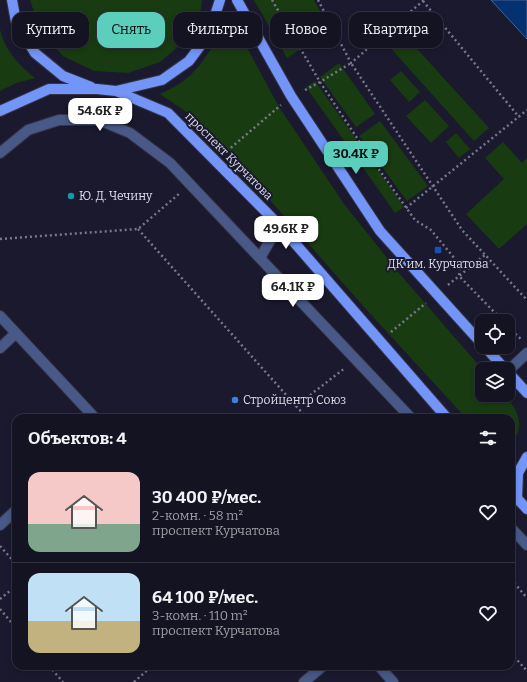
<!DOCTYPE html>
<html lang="ru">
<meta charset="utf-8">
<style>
:root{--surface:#141322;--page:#21202f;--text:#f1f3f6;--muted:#9d9ea5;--line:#333240;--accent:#5bcebc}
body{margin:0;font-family:Bitter,serif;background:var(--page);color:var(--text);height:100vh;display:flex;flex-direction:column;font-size:15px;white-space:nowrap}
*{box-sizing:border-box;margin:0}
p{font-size:13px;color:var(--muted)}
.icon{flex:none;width:22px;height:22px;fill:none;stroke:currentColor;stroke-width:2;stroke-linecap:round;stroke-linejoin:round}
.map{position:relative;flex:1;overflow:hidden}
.panel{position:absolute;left:12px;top:414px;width:503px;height:256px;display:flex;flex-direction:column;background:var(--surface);border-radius:12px;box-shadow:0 2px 6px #0003,0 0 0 1px var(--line)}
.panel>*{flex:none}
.guide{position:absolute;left:12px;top:12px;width:503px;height:36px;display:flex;gap:8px}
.controls{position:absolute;left:475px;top:314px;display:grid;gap:8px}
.controls a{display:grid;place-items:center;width:40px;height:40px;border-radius:8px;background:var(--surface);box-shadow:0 2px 6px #0003,0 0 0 1px var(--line);font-size:20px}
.price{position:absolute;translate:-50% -34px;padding:0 9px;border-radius:8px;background:#fff;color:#222;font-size:13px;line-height:26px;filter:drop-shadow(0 1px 2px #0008)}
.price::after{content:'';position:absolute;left:50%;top:24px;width:12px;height:9px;margin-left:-6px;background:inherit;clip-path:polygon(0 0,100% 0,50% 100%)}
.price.on{background:var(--accent);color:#111}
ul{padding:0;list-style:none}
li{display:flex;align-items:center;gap:12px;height:100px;padding:0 16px}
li+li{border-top:1px solid var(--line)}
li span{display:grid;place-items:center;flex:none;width:112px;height:80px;border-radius:12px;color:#555}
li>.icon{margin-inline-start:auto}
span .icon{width:48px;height:48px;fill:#fffc;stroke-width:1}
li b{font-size:17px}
h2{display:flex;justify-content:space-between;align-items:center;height:48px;padding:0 16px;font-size:17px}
.pill{padding:0 14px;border-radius:12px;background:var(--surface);box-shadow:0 2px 6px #0003,0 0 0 1px var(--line);font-size:14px;line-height:36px}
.pill.on{background:var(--accent);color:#111}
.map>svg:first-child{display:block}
.green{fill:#193b11}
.water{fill:#04316f;stroke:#446494}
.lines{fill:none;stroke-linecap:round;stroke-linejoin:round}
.minor-casing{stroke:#353448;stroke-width:12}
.major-casing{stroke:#353448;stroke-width:12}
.path{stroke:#78788a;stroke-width:2.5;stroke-dasharray:2 3;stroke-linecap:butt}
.minor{stroke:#485988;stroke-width:10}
.major{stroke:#7395f8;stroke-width:10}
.culture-dot{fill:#0f9aa8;stroke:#1a192e;stroke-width:1.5}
.transit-dot{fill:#1a4fb4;stroke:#1a192e;stroke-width:1.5}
.shop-dot{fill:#3f7fe0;stroke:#1a192e;stroke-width:1.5}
.labels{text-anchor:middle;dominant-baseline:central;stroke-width:4;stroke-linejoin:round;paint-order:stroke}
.street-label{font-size:12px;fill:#dadbea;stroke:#1a192e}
.poi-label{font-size:12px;fill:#dadbea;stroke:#1a192e;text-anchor:start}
</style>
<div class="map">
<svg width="527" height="682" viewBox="0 0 527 682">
<rect width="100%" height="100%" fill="#1a192e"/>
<path class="green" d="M30,0H202L201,9L186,40L160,62L128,73L94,71L63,56L40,30Z
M254,0H314L330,29L287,58Z
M228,12L279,107L344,204L399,273L482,369V395H505C517,409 527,427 511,442V418H466L364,307L219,142L195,118L160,94C167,90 175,87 182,82C205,65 218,38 228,12Z
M0,29C4,50 19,65 35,78L16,83L0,91Z
M400,30L489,128L474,141L386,43Z
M339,63L375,114L356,127L320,77Z
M401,71L420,92L409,102L390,80Z
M315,81L404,207L395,213L306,87Z
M425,100L449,126L431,143L406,116Z
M380,121L428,186L407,201L359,136Z
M456,133L470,149L459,158L446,142Z
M503,142L522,163L527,158V224L499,249L466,214L504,179L485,158Z"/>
<path class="water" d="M491,0H527V39Z"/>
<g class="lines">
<defs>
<path id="minor" d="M0,153L28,130L59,120H99L130,133L170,163L411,418
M260,258L279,225
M0,316L95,418
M0,348L16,333
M508,371L527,353
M0,525L16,510
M511,528L527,545
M379,666L393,682
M304,682L323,666"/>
<path id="major" d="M12,0L16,22L35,53L63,76L91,87
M237,0L291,96L380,231L482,344
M116,91L162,80L189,61L209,34L220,0
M0,111L49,89H97L116,91L168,113L279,225L447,418
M485,347L505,369
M508,372L527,393
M512,493L527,509
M517,498L518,473L527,457"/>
</defs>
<use href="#minor" class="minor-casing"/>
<use href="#major" class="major-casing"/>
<path class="path" d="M272,0L320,82L363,147L415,220L431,230L460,265L459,276L503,321
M318,0L351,63L424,0
M423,1L519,117
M305,90L320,82L351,63L462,230L527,300
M227,151L281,105
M406,208L527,110
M138,229L296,406L345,368
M0,239L138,229L180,193
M448,285L485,255
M508,327L522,340
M391,332L426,303
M296,406L307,418
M0,546L16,564
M511,579L527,598
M0,599L16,586
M0,609L16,628
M511,653L527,671
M49,666L63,682
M134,682L152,666"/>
<use href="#minor" class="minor"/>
<use href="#major" class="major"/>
</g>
<circle class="culture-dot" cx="71" cy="196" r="4"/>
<rect class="transit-dot" x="434" y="246" width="8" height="8" rx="2"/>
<circle class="shop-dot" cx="235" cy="400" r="4"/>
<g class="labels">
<g class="street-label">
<text transform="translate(229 156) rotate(45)">проспект Курчатова</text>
</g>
<g class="poi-label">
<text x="79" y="196">Ю. Д. Чечину</text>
<text x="438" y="264" text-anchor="middle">ДК им. Курчатова</text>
<text x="243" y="400">Стройцентр Союз</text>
</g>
</g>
</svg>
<div class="controls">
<a><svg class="icon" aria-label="locate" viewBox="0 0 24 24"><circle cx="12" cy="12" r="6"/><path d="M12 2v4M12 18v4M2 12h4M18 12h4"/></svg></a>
<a><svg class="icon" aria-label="layers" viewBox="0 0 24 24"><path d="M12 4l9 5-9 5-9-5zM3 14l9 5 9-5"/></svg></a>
</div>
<b class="price" style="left:100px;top:132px">54.6K ₽</b>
<b class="price on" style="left:356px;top:175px">30.4K ₽</b>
<b class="price" style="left:286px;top:250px">49.6K ₽</b>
<b class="price" style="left:293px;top:308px">64.1K ₽</b>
<div class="guide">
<a class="pill">Купить</a>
<a class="pill on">Снять</a>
<a class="pill">Фильтры</a>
<a class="pill">Новое</a>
<a class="pill">Квартира</a>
</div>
<section class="panel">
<h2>Объектов: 4<svg class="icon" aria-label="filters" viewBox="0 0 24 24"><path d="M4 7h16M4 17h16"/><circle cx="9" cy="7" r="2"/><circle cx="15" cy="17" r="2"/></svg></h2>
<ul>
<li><span style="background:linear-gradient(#f6c9c9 65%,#7fa58c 0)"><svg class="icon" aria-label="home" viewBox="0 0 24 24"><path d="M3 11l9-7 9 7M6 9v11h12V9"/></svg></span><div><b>30 400 ₽/мес.</b><p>2-комн. · 58 m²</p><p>проспект Курчатова</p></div><svg class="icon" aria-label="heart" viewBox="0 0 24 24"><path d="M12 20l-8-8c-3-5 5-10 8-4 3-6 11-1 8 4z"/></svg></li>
<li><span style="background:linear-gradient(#bfe0f5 60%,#c2b280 0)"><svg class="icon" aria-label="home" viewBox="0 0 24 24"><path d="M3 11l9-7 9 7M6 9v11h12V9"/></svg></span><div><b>64 100 ₽/мес.</b><p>3-комн. · 110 m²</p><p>проспект Курчатова</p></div><svg class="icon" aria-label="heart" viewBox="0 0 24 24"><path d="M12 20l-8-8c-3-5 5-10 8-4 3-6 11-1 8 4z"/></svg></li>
</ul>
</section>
</div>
